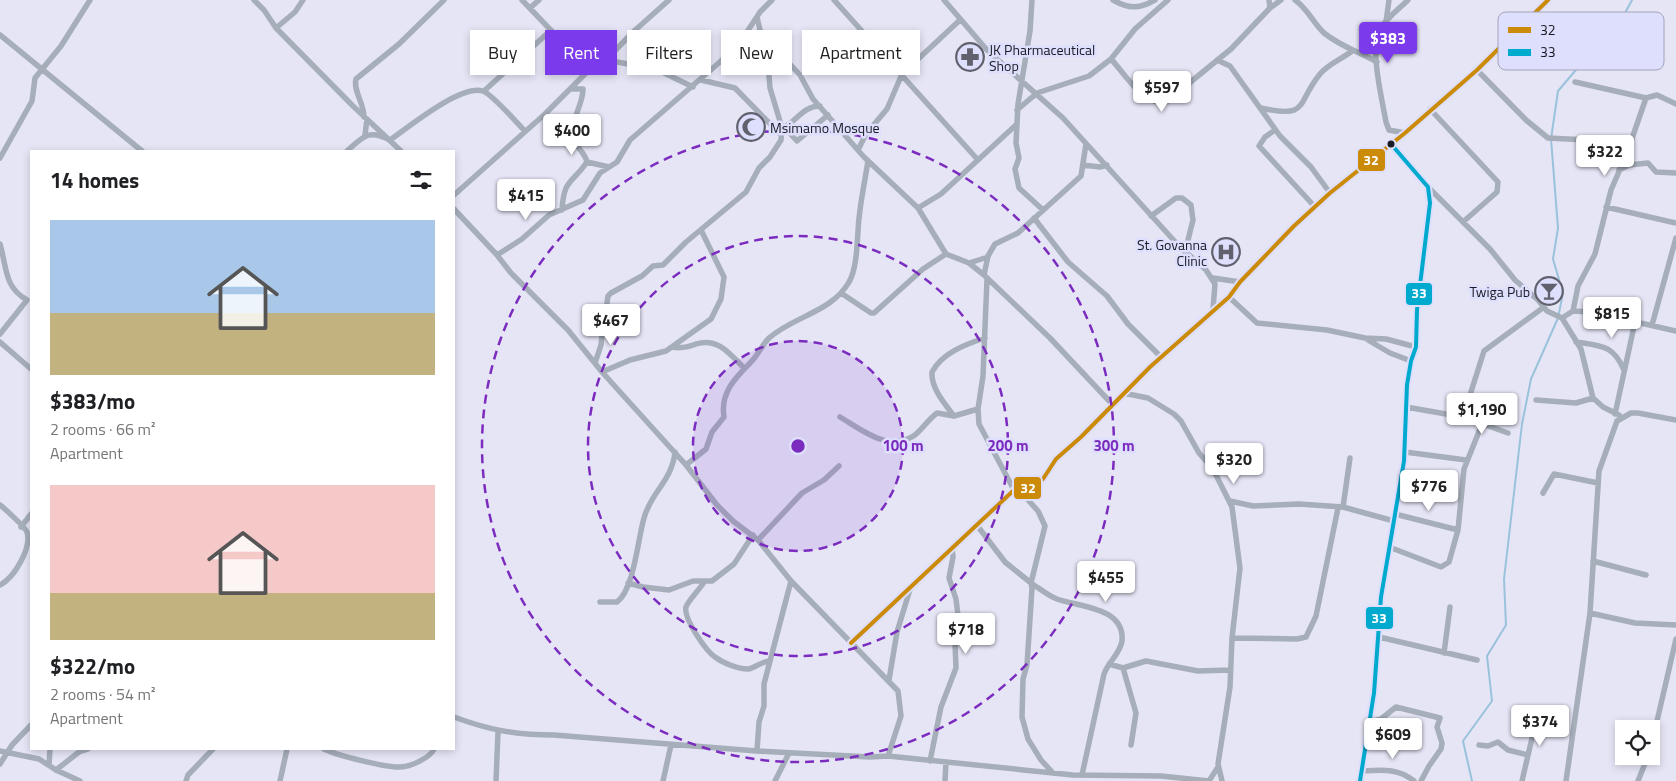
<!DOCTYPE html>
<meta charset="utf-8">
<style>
:root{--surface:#fff;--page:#f2f2f2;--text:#202124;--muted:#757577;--accent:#7c3aed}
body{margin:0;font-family:"Titillium Web",sans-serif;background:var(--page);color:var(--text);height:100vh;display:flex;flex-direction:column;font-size:19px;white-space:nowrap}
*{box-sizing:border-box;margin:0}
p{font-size:16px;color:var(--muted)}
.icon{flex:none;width:28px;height:28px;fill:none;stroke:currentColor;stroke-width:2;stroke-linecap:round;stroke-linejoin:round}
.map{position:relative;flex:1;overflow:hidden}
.panel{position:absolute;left:30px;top:150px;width:425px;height:600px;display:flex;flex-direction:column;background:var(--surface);border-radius:0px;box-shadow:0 2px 8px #0003}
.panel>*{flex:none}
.hud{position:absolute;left:470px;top:30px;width:475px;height:45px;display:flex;gap:10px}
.buttons{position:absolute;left:1615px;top:720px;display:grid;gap:10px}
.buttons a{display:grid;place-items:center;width:45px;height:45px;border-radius:0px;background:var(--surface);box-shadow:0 2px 8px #0003;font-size:25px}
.price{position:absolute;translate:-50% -42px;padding:0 11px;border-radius:5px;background:#fff;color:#222;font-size:16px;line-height:32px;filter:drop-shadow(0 1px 2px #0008)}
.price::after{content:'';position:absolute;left:50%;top:30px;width:15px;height:11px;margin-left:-8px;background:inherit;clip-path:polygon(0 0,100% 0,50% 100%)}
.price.active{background:var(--accent);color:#fff}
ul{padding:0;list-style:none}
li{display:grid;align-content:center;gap:10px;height:265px;padding:0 20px}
li span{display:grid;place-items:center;height:155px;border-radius:0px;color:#555}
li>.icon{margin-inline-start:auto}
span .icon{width:90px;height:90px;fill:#fffc;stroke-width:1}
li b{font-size:21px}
h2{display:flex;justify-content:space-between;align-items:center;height:60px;padding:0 20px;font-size:21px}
.chip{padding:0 18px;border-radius:0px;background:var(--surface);box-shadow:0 2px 8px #0003;font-size:18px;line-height:45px}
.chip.active{background:var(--accent);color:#fff}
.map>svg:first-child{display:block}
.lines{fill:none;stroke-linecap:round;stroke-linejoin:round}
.stream{stroke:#9ac2db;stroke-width:2}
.street{stroke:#a6aeba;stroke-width:5.5}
.bus-1-casing{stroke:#dedffd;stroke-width:8}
.bus-2-casing{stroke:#dedffd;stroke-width:8}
.bus-1{stroke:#cb8a07;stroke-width:4}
.bus-2{stroke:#00a9ce;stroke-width:4}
.ring{fill:none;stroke:#7b2cbf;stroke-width:2.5;stroke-dasharray:9 6}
.bus-dot{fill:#1a1a24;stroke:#dedffd;stroke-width:2}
.labels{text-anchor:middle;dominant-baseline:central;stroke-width:5;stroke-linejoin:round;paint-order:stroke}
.poi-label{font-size:14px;fill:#1a1a24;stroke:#dedffd;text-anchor:start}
.key{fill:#dedffd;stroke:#a3a4bc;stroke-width:1}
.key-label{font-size:14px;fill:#1a1a24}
.centre{fill:#7b2cbf;stroke:#dedffd;stroke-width:2.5}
.ring-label{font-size:15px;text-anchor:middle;font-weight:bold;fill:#7b2cbf;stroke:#dedffd;stroke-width:5;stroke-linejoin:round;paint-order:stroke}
.line-badge{stroke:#dedffd;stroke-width:2}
.badge-label{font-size:14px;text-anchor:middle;font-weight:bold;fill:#fff}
</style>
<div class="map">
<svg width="1676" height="781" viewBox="0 0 1676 781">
<rect width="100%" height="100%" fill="#e5e5f6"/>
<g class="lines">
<path class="stream" d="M1472,781L1463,741L1492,701L1487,656L1506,625L1504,579L1522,424L1531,379L1558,318L1563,293L1553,259L1558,228L1551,139L1558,91L1597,45L1618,26L1632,0"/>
<path class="street" d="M254,0L264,10L276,28L354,107L401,151
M522,0L589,70
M834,0L978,160
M944,0L987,50L1063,118L1178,245L1206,270L1215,284L1213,309
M1032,0L1030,31L1018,104L1016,143L1019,158L1015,169L1019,188L1043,210
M1113,0C1129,9 1139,9 1155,0
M1269,0L1270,8
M1295,0C1308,9 1313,23 1324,33C1340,46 1359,52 1377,62
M530,8L539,0
M757,17L760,30L764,36L800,75L813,99L864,157L918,208L946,254L969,263L984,275L1050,338L1112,404
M1386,22L1389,0
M276,28L295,12L303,0
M0,35L142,151
M1111,59C1125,74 1143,106 1166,102L1231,49L1270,8L1281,0
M606,60L656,69L693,87
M1217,60L1230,66L1280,136L1311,167L1330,193
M1477,70L1526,120L1548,138L1588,140L1627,153
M701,80L735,88L781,135
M1575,82L1646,98
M484,91L550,31
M1261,108C1310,119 1296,103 1320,74C1328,64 1342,59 1352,51
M1430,109L1498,182L1497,192L1463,222
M1017,110L1037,93L1089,76L1111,59L1135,29L1168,0
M364,117C364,103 353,91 356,79L399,44L444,0
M784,127L797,141L828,115
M782,128C797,122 802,106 820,106
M1275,130L1265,137L1259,146L1315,207
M1405,133L1389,130L1386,122C1382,99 1370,51 1379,31C1385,19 1399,9 1408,0
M365,135L367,119
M858,150L866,134L887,109L902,74L960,20
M347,151C364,136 368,129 390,140C410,126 461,84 483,91C493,95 516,122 525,131
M0,158L32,101L35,78L61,46L90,0
M587,162L609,167
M1083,165L1100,167L1107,165
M1619,170L1629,165L1648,163L1656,172L1676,173
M1428,187L1490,249L1515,280L1538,300L1547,311L1562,318L1573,311L1592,312L1676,331
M454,195L545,114L589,70L606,60L633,32L669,0
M1606,207L1676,223
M918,208L941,194L1017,124
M454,209L497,255L511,273L568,330L602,372L686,465L717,505L733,521L758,540L791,581L898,691L901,716L888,756L870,757L757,751L554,735C516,735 489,730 454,717
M562,210C564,178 572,184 587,162C585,152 574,146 572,135C571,119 583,105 583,89H571
M1151,216L1176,198H1182L1191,205L1193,220L1185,252
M1034,218L1068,262L1107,296L1128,324L1161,357
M0,244C7,268 4,287 27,300L0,334
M497,255L522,239L549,215L583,200L600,173L617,162L630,140L721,61L743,38L760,12L772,0
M969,263L988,257
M984,275L988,256L995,244L1018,233L1081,176L1086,144
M1213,278L1240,282
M987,279L983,376L978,409L979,424L1014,490
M841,293L871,313H874L923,269L946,254
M1229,297L1257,323L1327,330L1365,338L1386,339L1416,347
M606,310L608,296L611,293L642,276L653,266L663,265L686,242L746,192L759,168L770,157L781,140L782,128L770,88L766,40
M1573,311L1578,286L1595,254L1611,190L1627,153L1646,98L1657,95L1676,104
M1562,318L1581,349L1593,398
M1652,325L1676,238
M1368,340L1390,353L1411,361
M0,342L31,369
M1576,342C1602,346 1613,345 1624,370
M673,347C681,349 688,347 696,344C718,337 730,354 744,368
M595,363L601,345L603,324
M602,372L630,360L666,351L711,319L721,299L724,277L701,230
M1123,393L1148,398L1174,414L1181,421L1199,453L1213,469L1232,507L1240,568L1232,638L1230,687L1218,764L1222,781
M1536,400L1576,403L1593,398L1603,407L1619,415
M1406,407L1463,417L1484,351L1544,307
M1615,414L1635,322
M954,416C944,403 931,388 932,372C942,353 966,344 985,338
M840,417C862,430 889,453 915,435C923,428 929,419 937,413L954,416L978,409
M1463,417L1508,433
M1405,452L1466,460
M686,465L706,449L712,432L724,417C720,393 735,378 751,362C758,355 762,345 769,338C794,316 832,312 849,282C858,267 857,236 859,218C861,199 865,180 868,161
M1021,492L1038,511L1045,526L1031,583C1039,588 1048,596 1057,599C1079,607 1125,607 1122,641C1120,654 1108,662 1104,674L1082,775
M1543,493L1554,474L1598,483
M1230,501L1253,506L1299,504L1343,507L1394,521
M0,505C5,509 25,527 27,532C32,548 14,578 0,585
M1343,507L1350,458
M1395,514L1458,530
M976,524L1005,562L1031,583L1032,588L1027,665L1023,679L1022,717L1028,739L1041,760L1053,773
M21,527L31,514
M758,540L802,493L824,480L839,466
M1389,547L1441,567L1449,562L1458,530L1464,469L1482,424
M1593,561L1646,575
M704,582C700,589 687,602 686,607C683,618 706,651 715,657C723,663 738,669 748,669C752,669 761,662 769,661
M628,583L643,587L669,590L693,581H712L734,564L753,535
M600,602H617C634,590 638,538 644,518C651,492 672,481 675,452
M1590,613L1635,623L1676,625
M1379,637L1477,660
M1232,638L1297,639L1306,637L1316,616L1338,508
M851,643L1014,490L1021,492L1043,479L1056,459L1081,437L1150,367L1229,297L1240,282L1294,226L1330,193L1405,133L1477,70L1548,0
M1444,653L1450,607
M1109,664L1123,668L1136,713L1131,745
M1123,668L1146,661L1198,671L1229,670
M889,680L897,632L911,586
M1370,722L1381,719L1396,707L1440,718L1437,727L1442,743L1441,749L1429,766L1421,781
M1479,745L1488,746L1498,742L1508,750L1528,755
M1651,747L1676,639
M324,749C336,755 387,768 400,767C410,767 430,758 434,749
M0,751L39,759L56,770L80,781
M757,751L759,722L764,706V684L791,581
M888,756L1073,775L1161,776L1209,781
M930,761L941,707L956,668L955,643L960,632L956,599L949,578L953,557L952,547
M0,764L12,745L31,725
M49,765L50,749
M56,770L79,752L88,749
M1362,771C1382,770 1398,768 1414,781
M186,781L188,775L213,749
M280,781L287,749
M496,781L498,732
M663,781L671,745
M775,781L789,753
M945,781L946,762
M1209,781L1218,767
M1360,781L1374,693L1381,597L1404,461L1407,385L1411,361L1416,347L1417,310L1430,203L1428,187L1391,144
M1522,781L1539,708
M1566,781L1590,613L1599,471L1617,421L1631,413H1638L1676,420
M1638,781L1648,756"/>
<defs>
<path id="bus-1" d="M851,643L1014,490L1021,492L1043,479L1056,459L1081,437L1150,367L1229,297L1240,282L1294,226L1330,193L1405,133L1477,70L1548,0"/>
<path id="bus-2" d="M1360,781L1374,693L1381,597L1404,461L1407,385L1411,361L1416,347L1417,310L1430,203L1428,187L1391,144"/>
</defs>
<use href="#bus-1" class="bus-1-casing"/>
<use href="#bus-2" class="bus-2-casing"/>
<use href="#bus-1" class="bus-1"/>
<use href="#bus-2" class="bus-2"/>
</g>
<circle cx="798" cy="446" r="105" fill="#7b2cbf" fill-opacity=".12"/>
<g class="ring">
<circle cx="798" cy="446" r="105"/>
<circle cx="798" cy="446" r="210"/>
<circle cx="798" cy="446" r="316"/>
</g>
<defs>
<symbol id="pharmacy-ring" viewBox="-11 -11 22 22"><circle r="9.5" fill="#dedffd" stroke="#61616e" stroke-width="1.5"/><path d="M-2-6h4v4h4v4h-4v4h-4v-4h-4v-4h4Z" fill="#61616e"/></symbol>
<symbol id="mosque-ring" viewBox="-11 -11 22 22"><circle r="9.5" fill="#dedffd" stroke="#61616e" stroke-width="1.5"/><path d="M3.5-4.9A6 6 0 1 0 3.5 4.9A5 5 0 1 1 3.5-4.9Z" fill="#61616e"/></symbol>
<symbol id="hospital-ring" viewBox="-11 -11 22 22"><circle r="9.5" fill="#dedffd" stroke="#61616e" stroke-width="1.5"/><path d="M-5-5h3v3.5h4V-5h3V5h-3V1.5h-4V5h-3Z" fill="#61616e"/></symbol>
<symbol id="bar-ring" viewBox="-11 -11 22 22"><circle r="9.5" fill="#dedffd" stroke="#61616e" stroke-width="1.5"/><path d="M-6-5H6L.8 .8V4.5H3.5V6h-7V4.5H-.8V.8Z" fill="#61616e"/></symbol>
</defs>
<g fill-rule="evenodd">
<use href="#pharmacy-ring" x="954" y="41" width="32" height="32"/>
<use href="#mosque-ring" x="735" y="111" width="32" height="32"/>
<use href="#hospital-ring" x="1210" y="236" width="32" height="32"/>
<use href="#bar-ring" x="1533" y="275" width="32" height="32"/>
</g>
<circle class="bus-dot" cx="1391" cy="144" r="4.5"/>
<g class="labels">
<g class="poi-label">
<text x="989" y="49">JK Pharmaceutical<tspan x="989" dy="16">Shop</tspan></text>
<text x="770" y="127">Msimamo Mosque</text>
<text x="1207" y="244" text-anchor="end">St. Govanna<tspan x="1207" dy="16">Clinic</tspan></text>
<text x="1530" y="291" text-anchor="end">Twiga Pub</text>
</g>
</g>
<rect x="1498" y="12" width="166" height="58" rx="8" class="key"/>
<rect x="1508" y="27" width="23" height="6" fill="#cb8a07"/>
<rect x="1508" y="49" width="23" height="7" fill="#00a9ce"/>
<g class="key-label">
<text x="1540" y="35">32</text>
<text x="1540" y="57">33</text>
</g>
<circle cx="798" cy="446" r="8" class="centre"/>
<g class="ring-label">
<text x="903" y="451">100 m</text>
<text x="1008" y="451">200 m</text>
<text x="1114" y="451">300 m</text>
</g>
<g class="line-badge">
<rect x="1357" y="148" width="29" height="24" rx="5" fill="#cb8a07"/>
<rect x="1405" y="282" width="28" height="24" rx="5" fill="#00a9ce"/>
<rect x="1013" y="476" width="29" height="24" rx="5" fill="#cb8a07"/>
<rect x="1365" y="606" width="29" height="24" rx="5" fill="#00a9ce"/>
</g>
<g class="badge-label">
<text x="1371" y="165">32</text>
<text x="1419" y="298">33</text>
<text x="1028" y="493">32</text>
<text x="1379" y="623">33</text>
</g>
</svg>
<div class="buttons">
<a><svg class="icon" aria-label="locate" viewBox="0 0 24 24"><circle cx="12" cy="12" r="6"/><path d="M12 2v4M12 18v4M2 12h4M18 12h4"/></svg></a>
</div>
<b class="price active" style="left:1388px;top:64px">$383</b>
<b class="price" style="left:1162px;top:113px">$597</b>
<b class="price" style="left:572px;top:156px">$400</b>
<b class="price" style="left:1605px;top:177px">$322</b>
<b class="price" style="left:526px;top:221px">$415</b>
<b class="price" style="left:1612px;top:339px">$815</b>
<b class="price" style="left:611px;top:346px">$467</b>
<b class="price" style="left:1482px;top:435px">$1,190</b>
<b class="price" style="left:1234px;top:485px">$320</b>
<b class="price" style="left:1429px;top:512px">$776</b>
<b class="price" style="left:1106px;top:603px">$455</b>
<b class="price" style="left:966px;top:655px">$718</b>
<b class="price" style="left:1540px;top:747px">$374</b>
<b class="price" style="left:1393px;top:760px">$609</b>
<div class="hud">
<a class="chip">Buy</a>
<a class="chip active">Rent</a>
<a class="chip">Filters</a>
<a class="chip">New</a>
<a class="chip">Apartment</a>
</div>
<section class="panel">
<h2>14 homes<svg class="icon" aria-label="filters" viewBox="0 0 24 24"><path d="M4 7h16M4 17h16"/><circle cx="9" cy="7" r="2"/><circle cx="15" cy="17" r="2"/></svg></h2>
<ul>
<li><span style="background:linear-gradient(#a9c7e8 60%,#c2b280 0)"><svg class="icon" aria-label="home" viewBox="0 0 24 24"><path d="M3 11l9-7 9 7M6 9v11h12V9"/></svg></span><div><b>$383/mo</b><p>2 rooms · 66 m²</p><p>Apartment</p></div></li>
<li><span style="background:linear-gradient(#f6c9c9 70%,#c2b280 0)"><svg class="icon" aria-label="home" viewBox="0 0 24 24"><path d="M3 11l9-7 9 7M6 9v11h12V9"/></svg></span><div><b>$322/mo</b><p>2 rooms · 54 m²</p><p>Apartment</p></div></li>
</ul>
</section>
</div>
